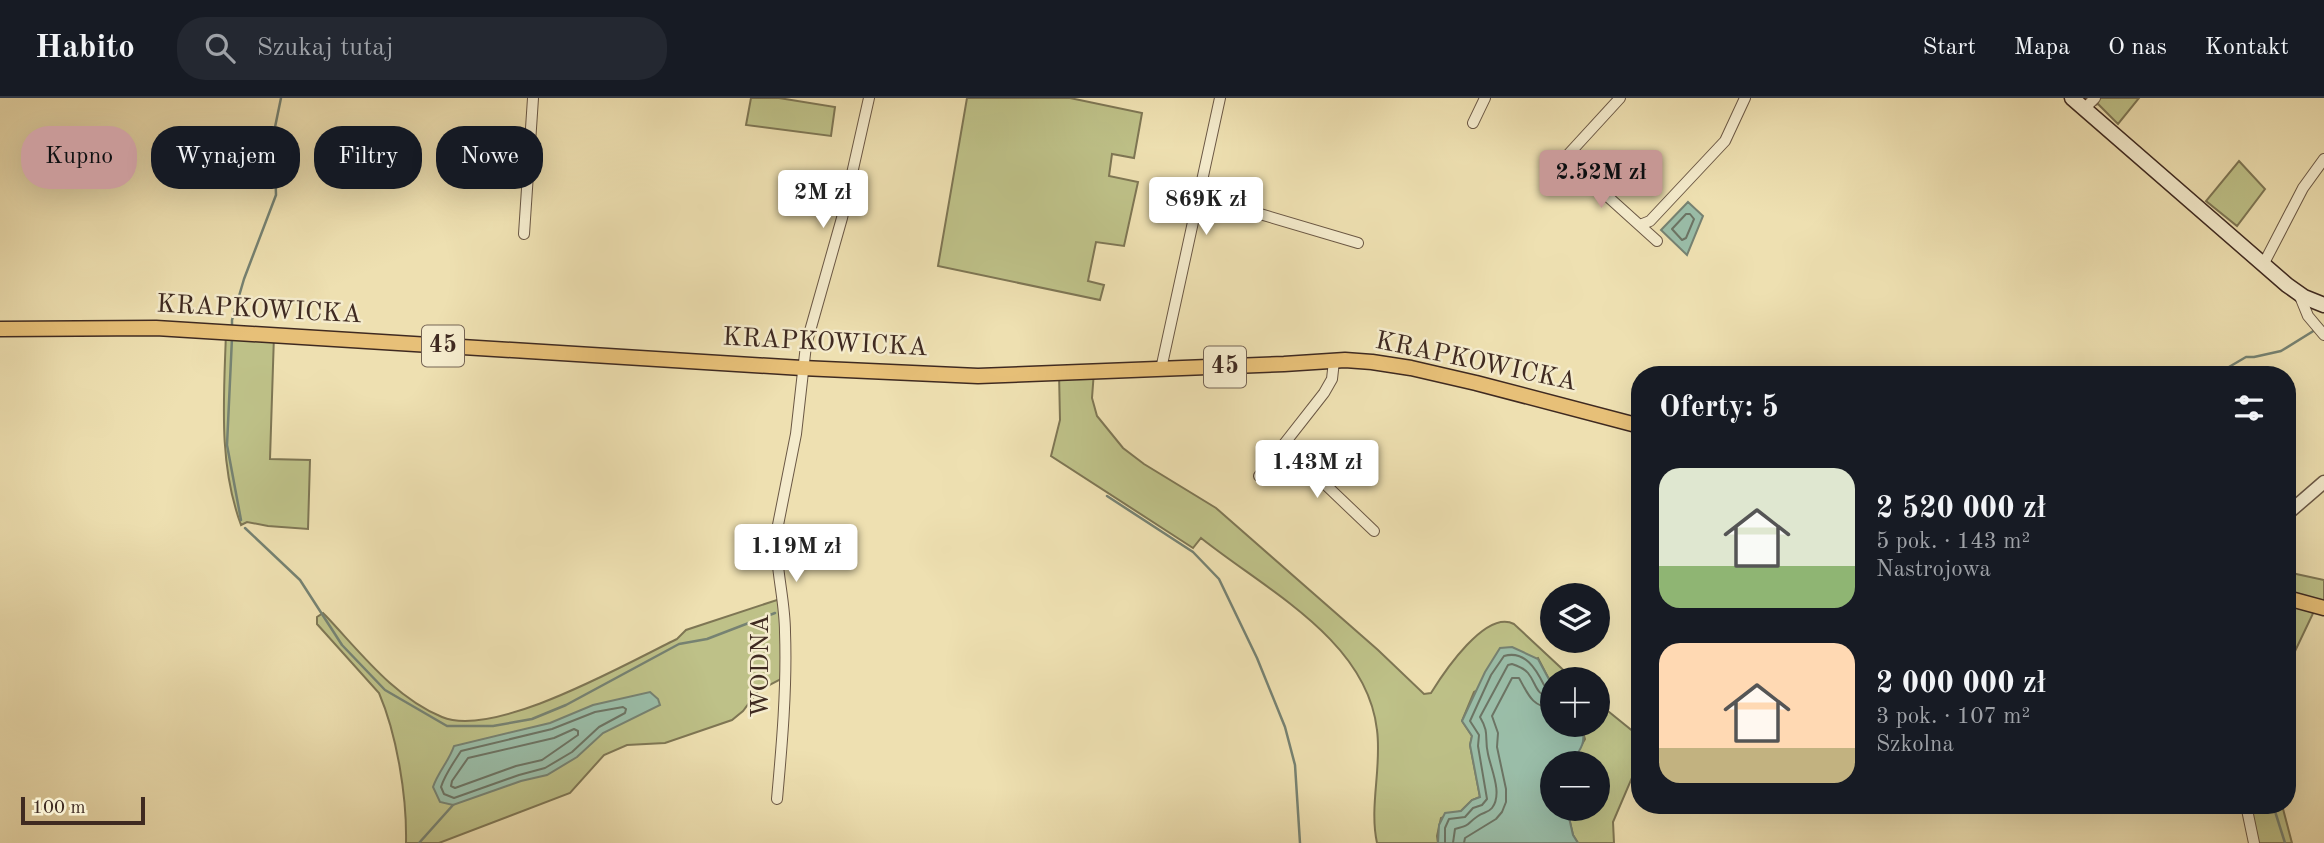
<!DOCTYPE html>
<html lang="pl">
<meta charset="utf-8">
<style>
:root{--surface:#171b24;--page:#242831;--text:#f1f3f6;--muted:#9ea1a6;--line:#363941;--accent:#c59692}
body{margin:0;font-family:"Old Standard TT",serif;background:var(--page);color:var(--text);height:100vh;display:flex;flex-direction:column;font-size:26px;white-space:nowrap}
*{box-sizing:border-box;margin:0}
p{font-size:23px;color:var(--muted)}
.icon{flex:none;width:38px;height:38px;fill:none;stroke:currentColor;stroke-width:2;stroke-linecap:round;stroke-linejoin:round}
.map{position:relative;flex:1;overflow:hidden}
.drawer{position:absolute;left:1631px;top:268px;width:665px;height:448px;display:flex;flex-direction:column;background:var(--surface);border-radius:28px;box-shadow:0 7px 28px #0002}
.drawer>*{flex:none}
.top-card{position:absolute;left:21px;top:28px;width:665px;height:63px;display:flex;gap:14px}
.buttons{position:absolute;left:1540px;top:485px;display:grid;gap:14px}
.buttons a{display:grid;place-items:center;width:70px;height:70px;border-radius:50%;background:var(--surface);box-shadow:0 7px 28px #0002;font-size:35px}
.scale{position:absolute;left:21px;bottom:18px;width:124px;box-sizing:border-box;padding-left:7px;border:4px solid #3f2a21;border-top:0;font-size:19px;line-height:24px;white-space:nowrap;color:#3f2a21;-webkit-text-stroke:5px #f4ebcc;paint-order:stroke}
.price{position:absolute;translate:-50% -60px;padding:0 16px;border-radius:7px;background:#fff;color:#222;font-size:23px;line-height:46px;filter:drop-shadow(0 2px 4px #0008)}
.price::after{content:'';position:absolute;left:50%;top:42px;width:21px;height:16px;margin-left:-10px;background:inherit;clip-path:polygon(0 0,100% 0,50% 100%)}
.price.on{background:var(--accent);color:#111}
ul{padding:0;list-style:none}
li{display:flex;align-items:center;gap:21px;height:175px;padding:0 28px}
li span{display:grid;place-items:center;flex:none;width:196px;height:140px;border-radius:21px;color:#555}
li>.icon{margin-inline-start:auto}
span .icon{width:84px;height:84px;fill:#fffc;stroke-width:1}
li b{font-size:30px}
h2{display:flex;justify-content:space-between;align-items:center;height:84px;padding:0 28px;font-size:30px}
.tag{padding:0 24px;border-radius:28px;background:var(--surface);box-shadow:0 7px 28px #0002;font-size:24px;line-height:63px}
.tag.on{background:var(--accent);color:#111}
header{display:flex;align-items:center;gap:42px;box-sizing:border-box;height:98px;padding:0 35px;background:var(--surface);border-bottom:2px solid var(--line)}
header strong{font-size:33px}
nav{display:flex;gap:38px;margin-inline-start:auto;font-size:24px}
.search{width:490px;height:63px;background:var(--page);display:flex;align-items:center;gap:18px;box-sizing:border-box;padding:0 24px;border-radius:28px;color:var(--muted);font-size:26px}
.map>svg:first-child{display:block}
.green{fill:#bec188;stroke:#7e7654;stroke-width:2}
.water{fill:#9abda8;stroke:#768272;stroke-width:2}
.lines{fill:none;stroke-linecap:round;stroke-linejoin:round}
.shore{stroke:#6c7464;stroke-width:2}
.stream{stroke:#768272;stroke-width:2.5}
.minor-casing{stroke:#6b5845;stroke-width:12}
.tertiary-casing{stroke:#6b5845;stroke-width:15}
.secondary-casing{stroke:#3f2a21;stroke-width:17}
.primary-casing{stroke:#3f2a21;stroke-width:17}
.minor{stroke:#f4ebcc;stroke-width:10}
.tertiary{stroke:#f4ebcc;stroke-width:12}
.secondary{stroke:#f4ebcc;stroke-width:14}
.primary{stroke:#e7c078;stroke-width:14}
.labels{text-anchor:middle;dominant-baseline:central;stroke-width:5;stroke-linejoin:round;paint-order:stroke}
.shield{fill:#f4ebcc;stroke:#756454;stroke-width:2}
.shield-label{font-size:24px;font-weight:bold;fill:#3f2a21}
.street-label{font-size:26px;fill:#3f2a21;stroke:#f4ebcc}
</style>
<header>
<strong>Habito</strong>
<div class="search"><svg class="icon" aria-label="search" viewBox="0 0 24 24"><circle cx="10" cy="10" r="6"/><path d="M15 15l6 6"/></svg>Szukaj tutaj</div>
<nav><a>Start</a><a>Mapa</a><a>O nas</a><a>Kontakt</a></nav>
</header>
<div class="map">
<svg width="2324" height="745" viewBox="0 0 2324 745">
<rect width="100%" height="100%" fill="#eee0b1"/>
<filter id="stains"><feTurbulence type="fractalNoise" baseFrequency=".00286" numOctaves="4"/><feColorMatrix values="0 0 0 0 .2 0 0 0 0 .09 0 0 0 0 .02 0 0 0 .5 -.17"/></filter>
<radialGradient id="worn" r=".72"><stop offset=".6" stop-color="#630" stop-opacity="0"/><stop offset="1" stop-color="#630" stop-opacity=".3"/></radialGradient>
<path class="green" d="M751,0H779L835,9L831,38L746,27Z
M967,0H1070L1142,15L1134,60L1112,56L1109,78L1138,84L1124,148L1096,144L1088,183L1104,187L1100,202L938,168Z
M2079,0H2139L2118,26L2098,6L2084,11Z
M2239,63L2265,91L2237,128L2206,103Z
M226,234L274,237L270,361L310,362L308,431L268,428L247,424L241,427C218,365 224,299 226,234Z
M1094,273L1092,300L1097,318L1123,350L1144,366L1216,410L1378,552L1424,596L1431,595C1444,574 1486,511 1514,526L1573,581H1552V587L1538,560L1474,594L1462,623L1472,638L1470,647L1480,699L1472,702L1461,713L1441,720L1437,738L1438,745H1377C1369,708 1382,669 1377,632C1367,542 1266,492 1201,440L1193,450L1051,358L1060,322L1059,275Z
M2287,474L2324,482V510L2316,509L2287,570Z
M783,500L785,579L758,593L743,613L732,622L665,645L627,647L604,657L570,695L439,745H406C407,699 397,637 379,595L317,526V519L323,515L326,518C361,555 394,599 442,619C495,641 627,565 677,541L686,532Z
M1598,605L1640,639V661L1613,724L1614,745H1578L1573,737L1567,711L1598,710V665H1571L1585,641L1581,627L1598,626Z
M2246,707H2282L2292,745H2254Z"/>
<path class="water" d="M1688,104L1703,118L1687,157L1661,132Z
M1512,549L1538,561L1552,587V626L1581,627C1587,644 1581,651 1571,665H1552V710L1567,711L1573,737L1578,745H1438L1439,727L1445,715L1461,713L1472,702L1480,699L1470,647L1472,638L1462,623L1485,574L1500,550Z
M650,594L658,601L660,607L603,635L577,659L547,677L521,683L453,707L440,704L433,689C438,674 449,663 454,648L550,625L593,607Z"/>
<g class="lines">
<path class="shore" d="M1686,116H1690L1694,121L1686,140L1682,142L1672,131Z
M623,609L626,611L625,615L599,629L572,654L545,670L519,677L454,700L444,696L441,689C445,676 454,664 461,653L552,631L595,614Z
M574,631L578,633V637L542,662L516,668L455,690L451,688L452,683L468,660L554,640Z
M1445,745V730L1449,721L1465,719L1473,710L1482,707L1487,701L1478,648L1479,637L1470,623L1491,577L1504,558C1525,552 1536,571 1544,587L1552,590
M1453,745L1455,731C1472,727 1466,726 1478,718C1483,714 1488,715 1492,710C1503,696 1491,671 1488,656C1484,639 1490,636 1480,619L1508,567L1512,566C1518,568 1524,570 1528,575C1537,586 1535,598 1552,599
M1464,745L1465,740L1496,721L1502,714L1506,704V691L1497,649L1498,635L1492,618L1512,580H1519C1528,596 1532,609 1552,610"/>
<path class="stream" d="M232,230V222L244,181L276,97L274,34L281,0
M232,240L227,347L241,422
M2217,276L2246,259H2254L2281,253L2315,232
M1107,398L1193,454L1219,481L1257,560L1285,629L1295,667L1300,745
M245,430L300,482L342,547L385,592L447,628H493L532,621L566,607L679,546L707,541L775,515
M2273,707L2285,745
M419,745L453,707"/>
<defs>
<path id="minor" d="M1620,0L1565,60L1657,143
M2084,11L2095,0
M1473,25L1485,0
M1199,98L1358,145
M1640,127L1650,123L1725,43L1745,0
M524,136L533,0
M2263,167L2303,90L2324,61
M2299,196L2308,218L2324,237
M1161,271L1220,0
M1284,347L1374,433
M1259,378L1324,295L1332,281L1334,263
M777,701C782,646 787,589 785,534C785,500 774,466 777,432L796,336L806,247L842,120L869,0
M2246,707L2254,745"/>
<path id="tertiary" d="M2287,416L2324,384"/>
<path id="secondary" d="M2072,0L2287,187L2304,199L2324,207"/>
<path id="primary" d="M0,231L156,230L802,270L978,278L1284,266L1345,262L1372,264L1411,270L1476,285L1640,328
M2287,500L2324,510"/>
</defs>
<use href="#minor" class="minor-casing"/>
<use href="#tertiary" class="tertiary-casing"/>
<use href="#secondary" class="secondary-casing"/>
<use href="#primary" class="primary-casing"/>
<use href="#minor" class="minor"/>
<use href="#tertiary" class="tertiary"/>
<use href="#secondary" class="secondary"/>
<use href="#primary" class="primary"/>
</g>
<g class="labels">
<g class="shield">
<rect x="422" y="227.5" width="42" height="41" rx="5"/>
<rect x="1204" y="248.5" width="42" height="41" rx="5"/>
</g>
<g class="shield-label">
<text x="443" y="248">45</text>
<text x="1225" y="269">45</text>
</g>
<g class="street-label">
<text transform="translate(259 212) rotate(3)">KRAPKOWICKA</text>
<text transform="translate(825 245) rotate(3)">KRAPKOWICKA</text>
<text transform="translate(1476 264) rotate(12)">KRAPKOWICKA</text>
<text transform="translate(761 568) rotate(-90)">WODNA</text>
</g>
</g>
<rect width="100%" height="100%" filter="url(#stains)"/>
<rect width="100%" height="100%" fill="url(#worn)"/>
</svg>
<div class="buttons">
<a><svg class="icon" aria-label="layers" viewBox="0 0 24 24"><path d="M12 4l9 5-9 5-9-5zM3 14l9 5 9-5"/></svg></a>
<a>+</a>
<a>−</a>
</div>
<div class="scale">100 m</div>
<b class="price on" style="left:1601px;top:112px">2.52M zł</b>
<b class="price" style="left:823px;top:132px">2M zł</b>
<b class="price" style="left:1206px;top:139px">869K zł</b>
<b class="price" style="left:1317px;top:402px">1.43M zł</b>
<b class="price" style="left:796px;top:486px">1.19M zł</b>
<div class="top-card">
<a class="tag on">Kupno</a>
<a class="tag">Wynajem</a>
<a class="tag">Filtry</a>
<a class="tag">Nowe</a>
</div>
<section class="drawer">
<h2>Oferty: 5<svg class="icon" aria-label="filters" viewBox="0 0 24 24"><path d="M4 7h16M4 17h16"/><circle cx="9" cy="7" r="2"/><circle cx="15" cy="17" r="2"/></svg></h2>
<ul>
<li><span style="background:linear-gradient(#dfe7d0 70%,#8fb573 0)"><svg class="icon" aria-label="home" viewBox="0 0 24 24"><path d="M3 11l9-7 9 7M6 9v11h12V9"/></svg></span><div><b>2 520 000 zł</b><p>5 pok. · 143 m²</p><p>Nastrojowa</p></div></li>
<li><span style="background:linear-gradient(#ffd9b3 75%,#c2b280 0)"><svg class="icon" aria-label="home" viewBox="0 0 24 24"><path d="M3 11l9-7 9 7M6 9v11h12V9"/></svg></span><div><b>2 000 000 zł</b><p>3 pok. · 107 m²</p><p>Szkolna</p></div></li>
</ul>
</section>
</div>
